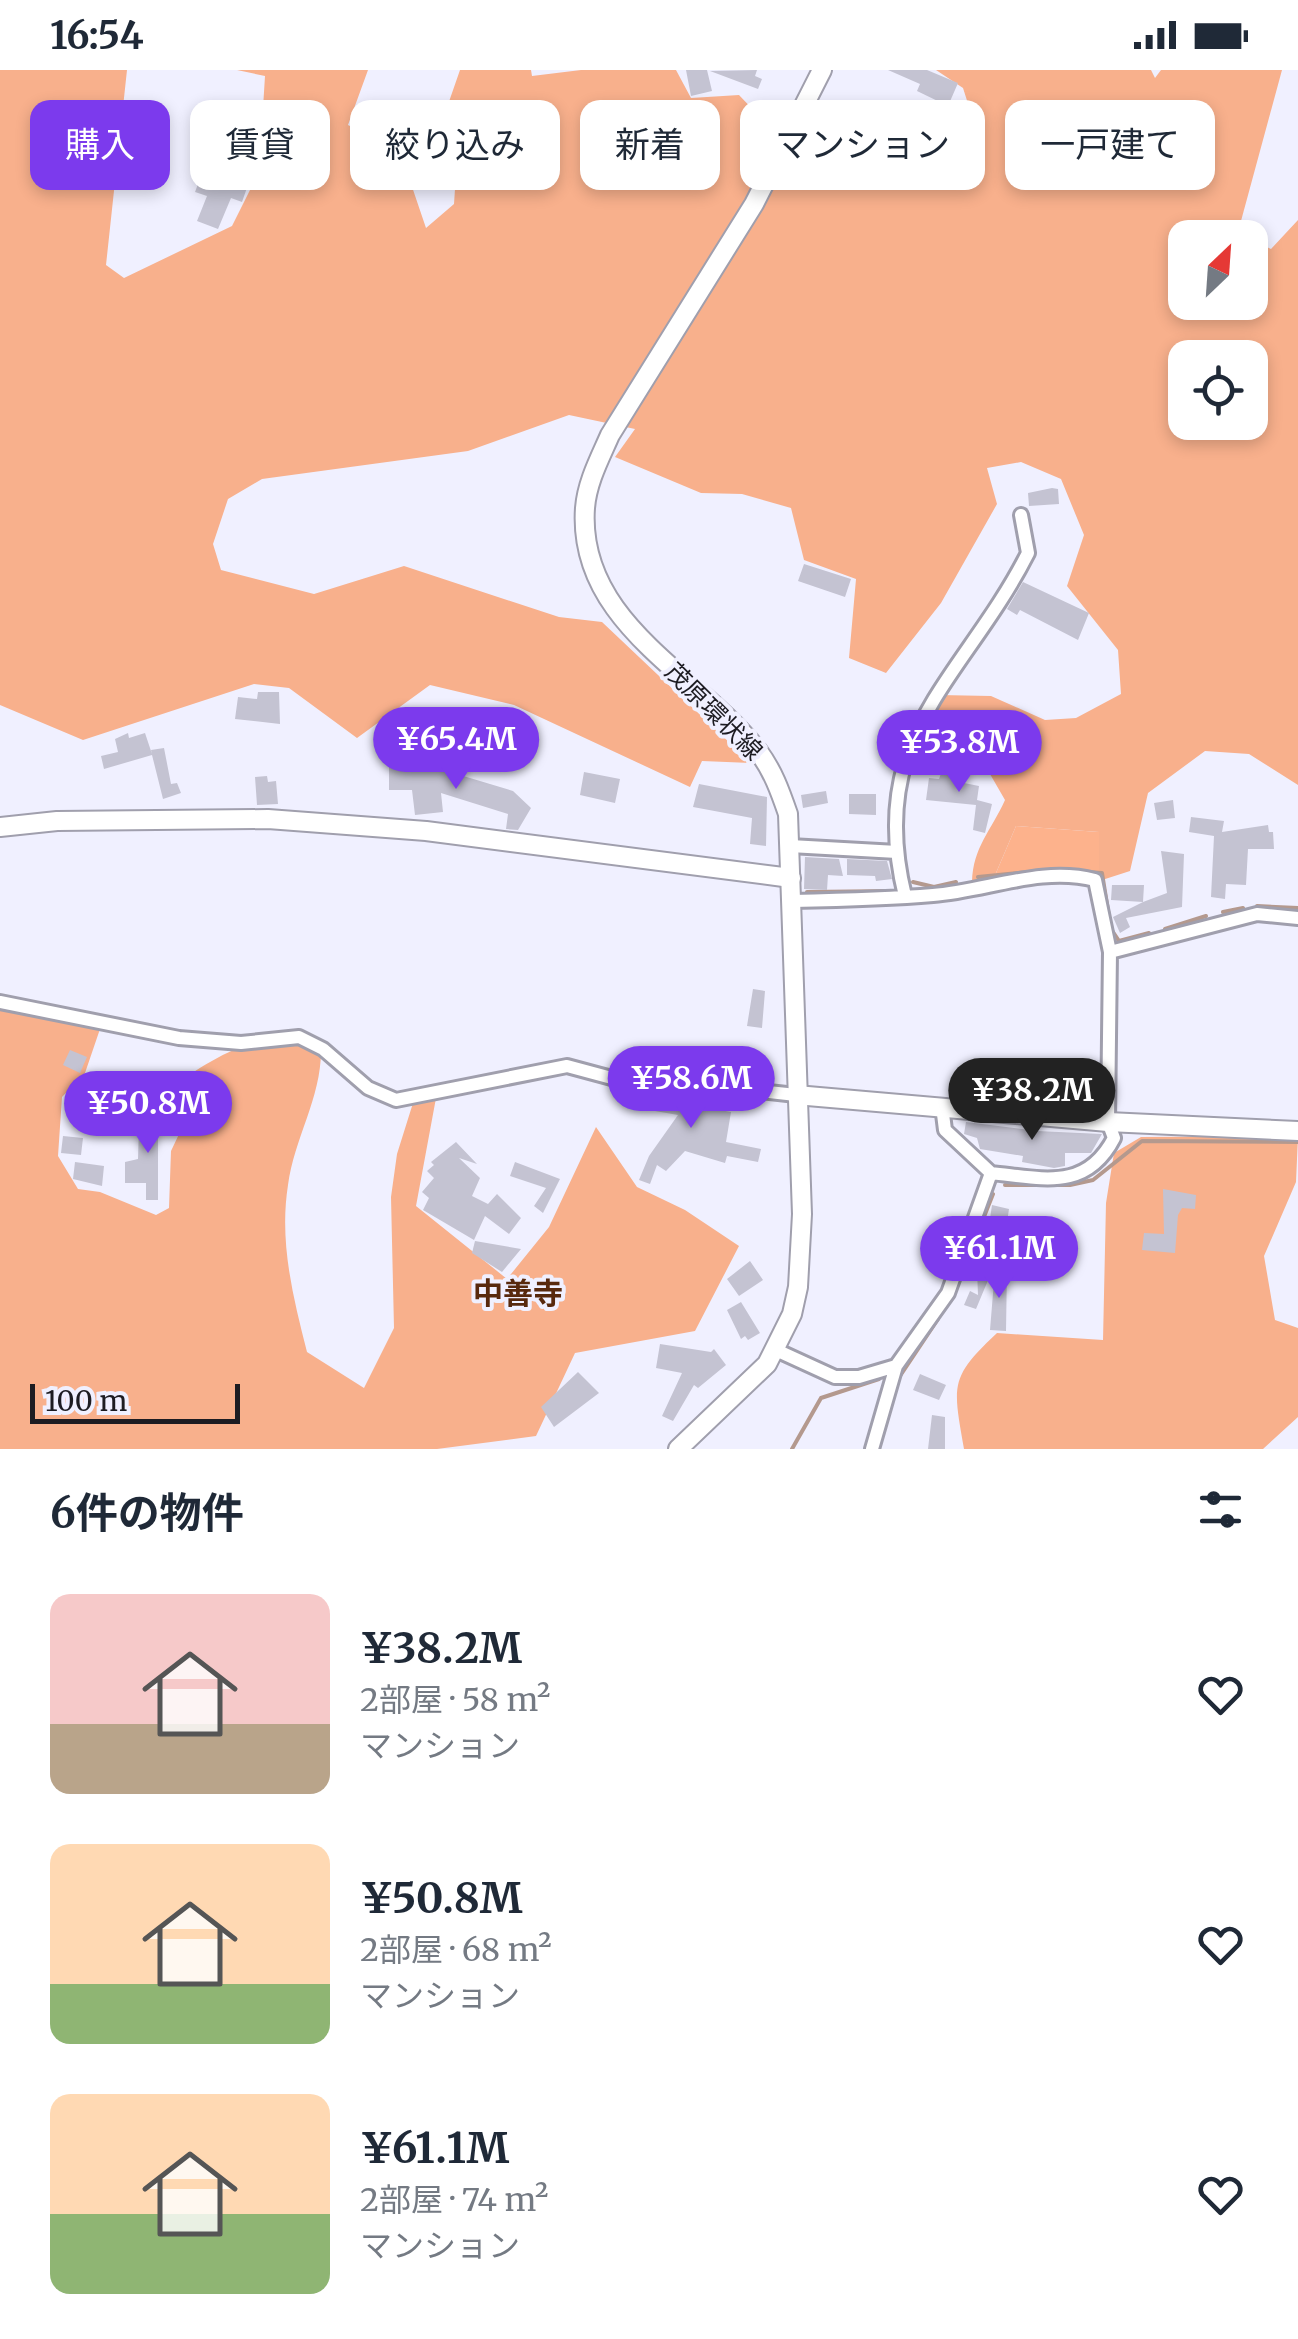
<!DOCTYPE html>
<html lang="ja">
<meta charset="utf-8">
<style>
:root{--surface:#fff;--page:#f2f2f3;--text:#1f2937;--muted:#747a83;--accent:#7c3aed}
body{margin:0;font-family:Merriweather,"Noto Sans JP",serif;background:var(--page);color:var(--text);height:100vh;display:flex;flex-direction:column;font-size:38px;white-space:nowrap}
*{box-sizing:border-box;margin:0}
p{font-size:32px;color:var(--muted)}
.icon{flex:none;width:55px;height:55px;fill:none;stroke:currentColor;stroke-width:2;stroke-linecap:round;stroke-linejoin:round}
.map{position:relative;height:1379px;overflow:hidden}
.details{display:flex;flex-direction:column;background:var(--surface);flex:1}
.details>*{flex:none}
.hud{position:absolute;left:30px;top:30px;width:1240px;height:90px;display:flex;gap:20px}
.needle{width:65px;rotate:25deg}
.controls{position:absolute;left:1168px;top:150px;display:grid;gap:20px}
.controls a{display:grid;place-items:center;width:100px;height:100px;border-radius:20px;background:var(--surface);box-shadow:0 5px 15px #0003;font-size:50px}
.scale{position:absolute;left:30px;bottom:25px;width:210px;box-sizing:border-box;padding-left:10px;border:5px solid #1d1c22;border-top:0;font-size:28px;line-height:35px;white-space:nowrap;color:#1d1c22;-webkit-text-stroke:8px #f0f0ff;paint-order:stroke}
.price{position:absolute;translate:-50% -85px;padding:0 22px;border-radius:35px;background:var(--accent);color:#fff;font-size:32px;line-height:65px;filter:drop-shadow(0 2px 5px #0008)}
.price::after{content:'';position:absolute;left:50%;top:60px;width:30px;height:22px;margin-left:-15px;background:inherit;clip-path:polygon(0 0,100% 0,50% 100%)}
.price.active{background:#222;color:#fff}
ul{padding:0;list-style:none}
li{display:flex;align-items:center;gap:30px;height:250px;padding:0 50px}
li span{display:grid;place-items:center;flex:none;width:280px;height:200px;border-radius:20px;color:#555}
li>.icon{margin-inline-start:auto}
span .icon{width:120px;height:120px;fill:#fffc;stroke-width:1}
li b{font-size:42px}
h2{display:flex;justify-content:space-between;align-items:center;height:120px;padding:0 50px;font-size:42px}
.pill{padding:0 35px;border-radius:20px;background:var(--surface);box-shadow:0 5px 15px #0003;font-size:35px;line-height:90px}
.pill.active{background:var(--accent);color:#fff}
.status{display:flex;justify-content:space-between;align-items:center;height:70px;padding:0 50px;background:var(--surface);direction:ltr}
.status svg{height:28px;fill:currentColor}
.map>svg:first-child{display:block}
.green{fill:#fdb28c}
.forest{fill:#f8b08c;fill-rule:evenodd}
.lines{fill:none;stroke-linecap:round;stroke-linejoin:round}
.stream{stroke:#b4998e;stroke-width:4}
.building{fill:#c4c3d2}
.minor-casing{stroke:#a09fad;stroke-width:18}
.tertiary-casing{stroke:#a09fad;stroke-width:22}
.secondary-casing{stroke:#a09fad;stroke-width:22}
.minor{stroke:#fff;stroke-width:12}
.tertiary{stroke:#fff;stroke-width:18}
.secondary{stroke:#fff;stroke-width:18}
.labels{text-anchor:middle;dominant-baseline:central;stroke-width:8;stroke-linejoin:round;paint-order:stroke}
.street-label{font-size:25px;fill:#1d1c22;stroke:#f0f0ff}
.quarter-label{font-size:30px;font-weight:bold;fill:#58290d;stroke:#f0f0ff}
</style>
<div class="status"><b>16:54</b><svg viewBox="0 0 49 12"><path d="M0 12V9h3v3zM5 12V6h3v6zM10 12V3h3v9zM15 12V0h3v12zM26 1h20v11H26zM47 4h2v5h-2z"/></svg></div>
<div class="map">
<svg width="1298" height="1379" viewBox="0 0 1298 1379">
<rect width="100%" height="100%" fill="#f0f0ff"/>
<path class="green" d="M1016,756L1099,762V811L993,810Z"/>
<path class="forest" d="M0,0H127L106,195L124,208L232,156L259,102L265,6L237,0H368L348,55L405,83L407,102L426,158L454,134L456,104L444,46L460,0H531L532,6L581,0H676L691,28L739,25L800,89C859,86 861,89 900,44L978,65L963,18L936,0H1151L1155,8L1161,0H1282L1238,162L1247,167L1185,168V232H1250V169L1271,179L1298,150V715L1249,684L1205,681L1148,723L1130,801L1099,811V762L1016,756L993,810L972,812C973,777 991,761 1005,730L975,678L919,667L939,625L991,626L1045,650L1076,648L1121,624L1118,580L1067,516L1084,465L1061,409L1021,392L987,398L997,434L941,533L886,603L849,588L856,509L804,490L791,438L742,424L701,423L615,387L635,359L569,345L468,381L262,409L228,429L213,474L221,500L314,524L404,496L559,547L602,552L751,693L702,691L690,717L514,635L430,615L357,668L289,618L254,614L83,670L0,635ZM1185,288H1250V352H1185Z
M0,936L100,959L85,1003L62,1027L58,1086L78,1119L100,1122L156,1145L169,1138L171,1081L189,1043L168,1019C218,986 260,954 321,981C321,1028 294,1069 288,1115C279,1172 293,1227 307,1282L364,1318L394,1258L391,1127L397,1084L413,1033L436,1028L416,1136L507,1209L549,1157L596,1057L637,1117L685,1140L739,1176L695,1261L575,1283L536,1366L437,1379H0Z
M1298,1066L1296,1112L1264,1186L1275,1250L1298,1258V1347L1263,1379H964C953,1315 949,1308 997,1263L1103,1270L1106,1133L1114,1083L1141,1067Z"/>
<g class="lines">
<path class="stream" d="M1057,800L1102,803L1111,859L1119,871L1149,863
M978,807L1038,801
M913,812L934,817L956,812
M807,822L893,821
M1257,836L1298,838
M1223,842L1243,838
M1165,859L1206,846
M1005,1115H1070L1093,1110L1142,1071L1298,1072
M968,1187L993,1124
M900,1306L938,1249
M792,1379L821,1328L879,1309"/>
</g>
<path class="building" d="M686,0H707L712,21L691,26Z
M757,0L755,6L762,9L758,19L710,1Z
M888,0H927L958,13L948,36L917,21L920,14Z
M221,99L250,109L242,132L231,128L218,159L197,151L207,126L195,122L201,106L217,112Z
M1052,418L1058,419L1059,434L1029,436L1028,423Z
M804,494L851,509L845,527L798,511Z
M1023,512L1089,543L1078,570L1020,540L1017,545L1007,539Z
M258,622H279L280,654L235,649L238,627L257,629Z
M128,663L129,668L145,663L152,684L151,680L164,678L171,714L177,713L181,723L163,729L152,685L104,699L101,686L118,682L115,669Z
M945,692L959,697L954,711L979,716L977,730L992,734L985,763L973,760L976,735L926,730L929,708L939,709Z
M430,696L513,721L531,738L518,760L506,759L508,744L441,723L443,742L415,745L412,720H389V697Z
M584,702L620,709L615,733L580,725Z
M267,706L268,712L276,711L278,734L257,735L255,707Z
M699,714L767,727L766,776L750,774L752,748L693,737Z
M826,721L828,733L803,738L801,725Z
M849,724H876V745L849,744Z
M1173,730L1175,748L1157,750L1154,733Z
M1191,747L1224,751L1222,762L1268,755L1269,762H1273L1274,779H1248L1246,815L1226,814L1225,829L1211,827L1214,766L1189,762Z
M1161,781L1184,784L1182,837L1126,848L1130,857L1120,863L1113,847L1143,832L1111,830L1112,815H1144L1143,832L1167,823Z
M805,787L839,789L843,806L828,805L827,820L804,819Z
M847,789L887,791L892,809L876,811L875,806L847,805Z
M753,919L765,921L762,958L747,956Z
M70,980L87,987L80,1003L63,995Z
M634,1024L722,1027L720,1040L731,1042L726,1072L761,1079L758,1092L727,1086L725,1093L685,1081L666,1101L657,1095L650,1114L639,1110L649,1086L678,1045L632,1037Z
M159,1039L171,1047L158,1066V1130H146V1113H125V1092L138,1089L139,1056L149,1053Z
M966,1052L1037,1061L1102,1064L1091,1083H1065V1096L1054,1098L1022,1092L1023,1086L980,1079L977,1068L964,1064Z
M63,1066L83,1068L81,1085L61,1083Z
M456,1072L477,1094L459,1088L480,1108L472,1126L488,1134L497,1124L521,1148L509,1164L485,1146L474,1170L423,1140L429,1128L422,1122L434,1108L427,1101L434,1095L431,1092Z
M75,1092L104,1096L102,1116L73,1109Z
M515,1092L560,1109L543,1143L534,1136L546,1118L510,1106Z
M1163,1119L1196,1125L1195,1139L1182,1138L1178,1145L1175,1183L1142,1180L1144,1163L1164,1164Z
M992,1135L1009,1139L1004,1172L976,1239L964,1235L970,1221L978,1225L977,1199L984,1190Z
M475,1171L521,1179L502,1202L472,1183Z
M750,1191L763,1210L739,1226L727,1209Z
M995,1199H1007L1006,1261L990,1260Z
M741,1232L760,1263L748,1270L745,1266L741,1269L727,1240Z
M660,1274L711,1282L714,1279L726,1295L698,1318L694,1315L673,1351L662,1346L682,1303L656,1298Z
M578,1302L599,1323L554,1357L541,1337Z
M920,1304L946,1315L939,1330L913,1320Z
M932,1345L945,1347V1379H928Z"/>
<g class="lines">
<defs>
<path id="minor" d="M790,776L897,782
M905,826C865,664 964,609 1028,483L1021,445
M792,831C839,830 886,829 933,825C987,821 1041,796 1095,810L1110,882L1108,1052L1114,1068C1086,1122 1042,1108 991,1103
M1110,882L1257,844L1298,848
M0,932L179,968L241,973L299,967L323,979L368,1018L396,1030L567,996L634,1014H698L796,1025
M776,1280L835,1307H859L896,1296L948,1223L991,1103L945,1060L942,1036
M872,1379L896,1296"/>
<path id="tertiary" d="M0,757L57,751L268,749L426,761L791,808
M796,1025L1108,1052L1298,1061"/>
<path id="secondary" d="M678,1379L767,1294L792,1244L798,1217L802,1144L788,744C780,721 773,701 758,681C698,604 577,553 585,438C587,412 600,388 610,365L754,134L822,0"/>
</defs>
<use href="#minor" class="minor-casing"/>
<use href="#tertiary" class="tertiary-casing"/>
<use href="#secondary" class="secondary-casing"/>
<use href="#minor" class="minor"/>
<use href="#tertiary" class="tertiary"/>
<use href="#secondary" class="secondary"/>
</g>
<g class="labels">
<g class="street-label">
<text transform="translate(714 641) rotate(45)">茂原環状線</text>
</g>
<g class="quarter-label">
<text x="518" y="1223">中善寺</text>
</g>
</g>
</svg>
<div class="controls">
<a><svg class="needle" viewBox="-14 -14 28 28"><path d="M0-13l5 13h-10z" fill="#e53935"/><path d="M0 13l5-13h-10z" fill="#747a83"/></svg></a>
<a><svg class="icon" aria-label="locate" viewBox="0 0 24 24"><circle cx="12" cy="12" r="6"/><path d="M12 2v4M12 18v4M2 12h4M18 12h4"/></svg></a>
</div>
<div class="scale">100 m</div>
<b class="price" style="left:456px;top:722px">¥65.4M</b>
<b class="price" style="left:959px;top:725px">¥53.8M</b>
<b class="price" style="left:691px;top:1061px">¥58.6M</b>
<b class="price active" style="left:1032px;top:1073px">¥38.2M</b>
<b class="price" style="left:148px;top:1086px">¥50.8M</b>
<b class="price" style="left:999px;top:1231px">¥61.1M</b>
<div class="hud">
<a class="pill active">購入</a>
<a class="pill">賃貸</a>
<a class="pill">絞り込み</a>
<a class="pill">新着</a>
<a class="pill">マンション</a>
<a class="pill">一戸建て</a>
</div>
</div>
<section class="details">
<h2>6件の物件<svg class="icon" aria-label="filters" viewBox="0 0 24 24"><path d="M4 7h16M4 17h16"/><circle cx="9" cy="7" r="2"/><circle cx="15" cy="17" r="2"/></svg></h2>
<ul>
<li><span style="background:linear-gradient(#f6c9c9 65%,#b9a48a 0)"><svg class="icon" aria-label="home" viewBox="0 0 24 24"><path d="M3 11l9-7 9 7M6 9v11h12V9"/></svg></span><div><b>¥38.2M</b><p>2部屋 · 58 m²</p><p>マンション</p></div><svg class="icon" aria-label="heart" viewBox="0 0 24 24"><path d="M12 20l-8-8c-3-5 5-10 8-4 3-6 11-1 8 4z"/></svg></li>
<li><span style="background:linear-gradient(#ffd9b3 70%,#8fb573 0)"><svg class="icon" aria-label="home" viewBox="0 0 24 24"><path d="M3 11l9-7 9 7M6 9v11h12V9"/></svg></span><div><b>¥50.8M</b><p>2部屋 · 68 m²</p><p>マンション</p></div><svg class="icon" aria-label="heart" viewBox="0 0 24 24"><path d="M12 20l-8-8c-3-5 5-10 8-4 3-6 11-1 8 4z"/></svg></li>
<li><span style="background:linear-gradient(#ffd9b3 60%,#8fb573 0)"><svg class="icon" aria-label="home" viewBox="0 0 24 24"><path d="M3 11l9-7 9 7M6 9v11h12V9"/></svg></span><div><b>¥61.1M</b><p>2部屋 · 74 m²</p><p>マンション</p></div><svg class="icon" aria-label="heart" viewBox="0 0 24 24"><path d="M12 20l-8-8c-3-5 5-10 8-4 3-6 11-1 8 4z"/></svg></li>
</ul>
</section>
